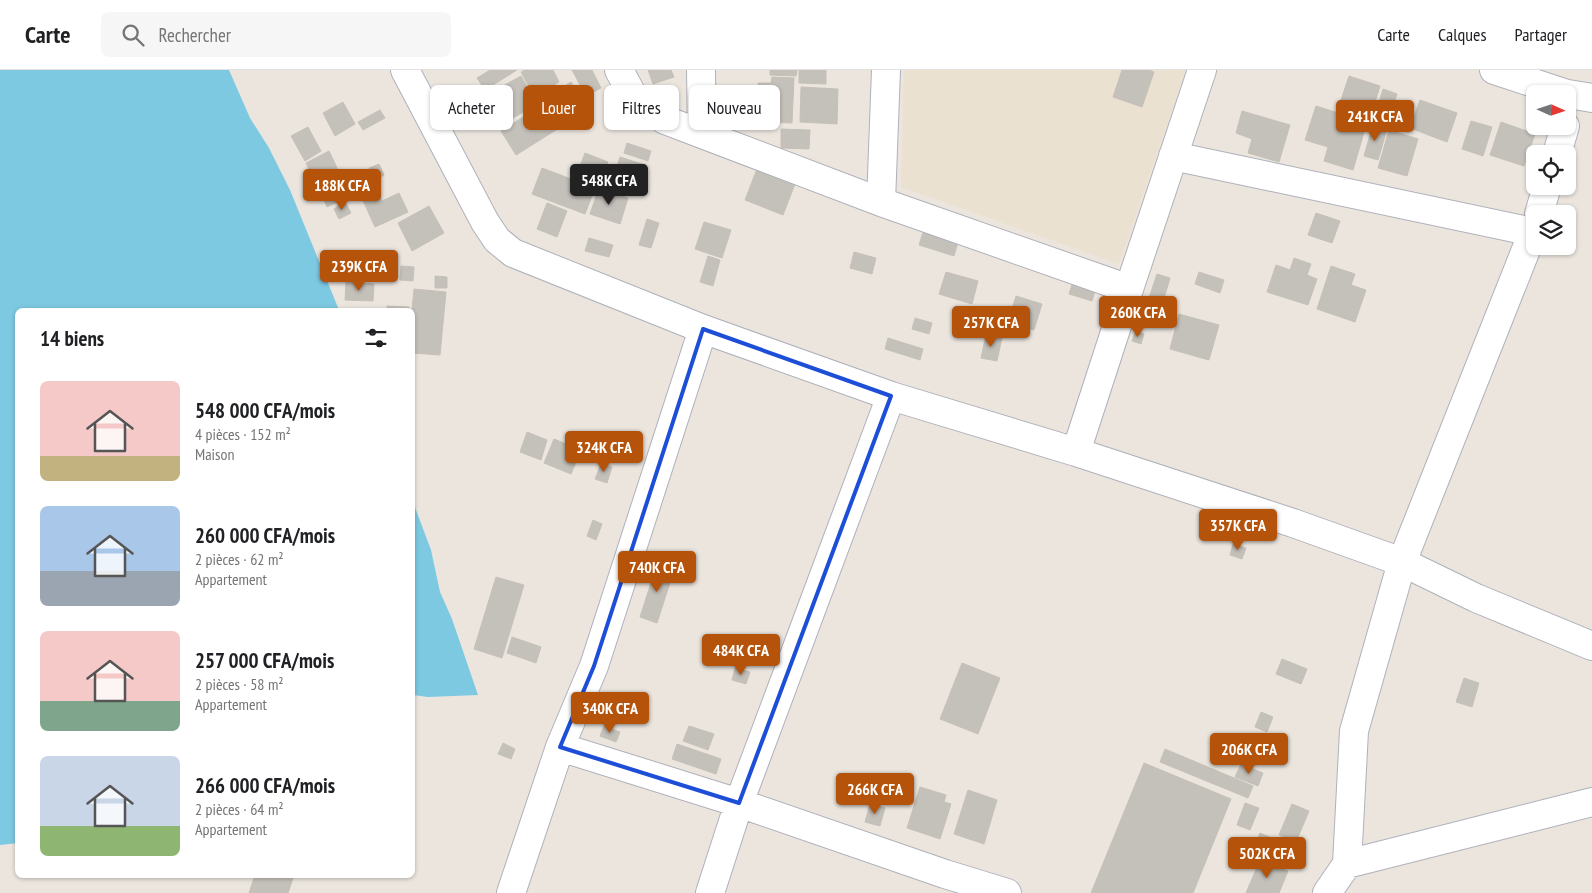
<!DOCTYPE html>
<html lang="fr">
<meta charset="utf-8">
<style>
:root{--surface:#fff;--page:#f6f6f6;--text:#202124;--muted:#757577;--line:#e0e0e0;--accent:#b45309}
body{margin:0;font-family:"PT Sans Narrow",sans-serif;background:var(--page);color:var(--text);height:100vh;display:flex;flex-direction:column;font-size:19px;white-space:nowrap}
*{box-sizing:border-box;margin:0}
p{font-size:16px;color:var(--muted)}
.icon{flex:none;width:28px;height:28px;fill:none;stroke:currentColor;stroke-width:2;stroke-linecap:round;stroke-linejoin:round}
.map{position:relative;flex:1;overflow:hidden}
.details{position:absolute;left:15px;top:238px;width:400px;height:570px;display:flex;flex-direction:column;background:var(--surface);border-radius:8px;box-shadow:0 1px 4px #0004}
.details>*{flex:none}
.guide{position:absolute;left:430px;top:15px;width:475px;height:45px;display:flex;gap:10px}
.needle{width:32px;rotate:93deg}
.fabs{position:absolute;left:1526px;top:15px;display:grid;gap:10px}
.fabs a{display:grid;place-items:center;width:50px;height:50px;border-radius:8px;background:var(--surface);box-shadow:0 1px 4px #0004;font-size:25px}
.price{position:absolute;translate:-50% -42px;padding:0 11px;border-radius:5px;background:var(--accent);color:#fff;font-size:16px;line-height:32px;filter:drop-shadow(0 1px 2px #0008)}
.price::after{content:'';position:absolute;left:50%;top:30px;width:15px;height:11px;margin-left:-8px;background:inherit;clip-path:polygon(0 0,100% 0,50% 100%)}
.price.on{background:#222;color:#fff}
ul{padding:0;list-style:none}
li{display:flex;align-items:center;gap:15px;height:125px;padding:0 25px}
li span{display:grid;place-items:center;flex:none;width:140px;height:100px;border-radius:8px;color:#555}
li>.icon{margin-inline-start:auto}
span .icon{width:60px;height:60px;fill:#fffc;stroke-width:1}
li b{font-size:21px}
h2{display:flex;justify-content:space-between;align-items:center;height:60px;padding:0 25px;font-size:21px}
.chip{padding:0 18px;border-radius:8px;background:var(--surface);box-shadow:0 1px 4px #0004;font-size:18px;line-height:45px}
.chip.on{background:var(--accent);color:#fff}
header{display:flex;align-items:center;gap:30px;box-sizing:border-box;height:70px;padding:0 25px;background:var(--surface);border-bottom:1px solid var(--line)}
header strong{font-size:24px}
nav{display:flex;gap:28px;margin-inline-start:auto;font-size:18px}
.search{width:350px;height:45px;background:var(--page);display:flex;align-items:center;gap:12px;box-sizing:border-box;padding:0 18px;border-radius:8px;color:var(--muted);font-size:19px}
.map>svg:first-child{display:block}
.education{fill:#ebe1d0}
.water{fill:#7dc9e2}
.building{fill:#c4c0ba;stroke:#c6c1b8}
.lines{fill:none;stroke-linecap:round;stroke-linejoin:round}
.minor-casing{stroke:#afb1ba;stroke-width:30}
.minor{stroke:#fff;stroke-width:28}
.marked{fill:none;stroke:#1d4ed8;stroke-width:4;stroke-linejoin:round}
</style>
<header>
<strong>Carte</strong>
<div class="search"><svg class="icon" aria-label="search" viewBox="0 0 24 24"><circle cx="10" cy="10" r="6"/><path d="M15 15l6 6"/></svg>Rechercher</div>
<nav><a>Carte</a><a>Calques</a><a>Partager</a></nav>
</header>
<div class="map">
<svg width="1592" height="823" viewBox="0 0 1592 823">
<rect width="100%" height="100%" fill="#ebe5de"/>
<path class="education" d="M904,0H1186L1119,194L901,117Z"/>
<path class="water" d="M0,0H229L250,48L269,78L290,120L339,240H18V773L0,775Z
M413,432L431,480L440,522L452,549L478,625L428,627L413,625Z"/>
<path class="building" d="M490,0H517L485,20L477,8Z
M525,0H553L559,12L534,26L521,2Z
M572,0H592L601,18L586,26Z
M648,0H671L674,7L653,14Z
M770,0H797L796,6L770,5Z
M799,0H826V14L799,13Z
M1122,0H1149L1154,2L1142,37L1113,27Z
M521,6L537,34L508,51L492,22Z
M1349,6L1380,16L1371,46L1339,36Z
M772,7L794,8L792,53L762,52L763,37H771V22H758V13H771Z
M571,12L588,40L516,85L501,61L539,37L537,33Z
M801,17L838,19L837,54L800,52Z
M1383,19L1397,24L1389,50L1375,45Z
M1420,30L1457,43L1447,72L1410,58Z
M343,32L355,54L335,66L323,43Z
M1316,36L1367,52L1353,100L1324,91L1328,77L1305,70Z
M380,40L385,48L363,60L358,52Z
M1242,41L1290,55L1279,92L1248,83L1252,69L1236,63Z
M1471,51L1492,57L1483,86L1462,79Z
M1501,52L1535,64L1524,96L1490,85Z
M1373,54L1387,59L1378,90L1364,86Z
M308,57L321,81L305,91L291,66Z
M781,59L810,60L809,79L781,78Z
M1389,60L1418,69L1407,106L1378,98Z
M627,73L651,81L648,91L624,83Z
M329,81L339,102L316,114L306,93Z
M585,83L608,92L598,117L576,107Z
M620,87L645,95L637,120L612,112Z
M379,94L384,105L374,110L369,98Z
M542,98L595,118L585,144L532,124Z
M757,99L795,114L783,145L745,130Z
M343,106L352,125L327,137L319,118Z
M375,117L382,131L399,123L408,142L375,157L360,124Z
M599,118L628,128L620,154L590,144Z
M345,132L351,143L339,149L334,139Z
M547,133L567,141L557,167L537,159Z
M429,136L444,163L412,181L398,153Z
M1316,143L1340,151L1332,173L1308,165Z
M647,149L659,153L651,178L639,175Z
M704,152L731,160L722,188L695,179Z
M925,156L960,166L954,186L919,175Z
M589,168L613,175L609,187L585,181Z
M854,182L876,188L872,204L850,198Z
M708,186L720,190L713,216L700,212Z
M1294,188L1311,194L1307,205L1317,209L1308,235L1267,222L1276,195L1290,200Z
M401,196L414,197L413,211L400,210Z
M1331,196L1355,204L1351,215L1366,220L1355,252L1317,239Z
M946,202L978,211L972,234L939,224Z
M1199,202L1224,210L1220,223L1195,214Z
M1157,204L1170,208L1162,235L1148,231Z
M1075,205L1098,211L1092,231L1069,224Z
M435,206L447,207V218H435Z
M346,212L374,214L373,231L345,230Z
M414,219L446,222L440,285L412,283V240Z
M1016,226L1042,234L1034,260L1008,252Z
M387,236L409,237V240H387Z
M1179,244L1219,255L1209,290L1170,279Z
M915,248L932,253L929,264L912,259Z
M1136,261L1144,264L1141,274L1132,271Z
M986,265L1002,268L997,291L981,288Z
M888,268L923,279L920,290L885,279Z
M527,362L547,370L541,390L520,382Z
M554,369L581,380L571,404L544,393Z
M601,394L612,397L607,413L595,409Z
M593,450L602,454L596,470L587,466Z
M1233,474L1246,478L1242,489L1230,485Z
M657,494L674,500L657,553L640,547Z
M496,507L524,515L502,588L474,579Z
M512,567L541,577L536,593L507,583Z
M1282,589L1307,599L1301,614L1276,604Z
M962,593L1000,608L978,664L940,649Z
M735,598L750,602L746,614L732,610Z
M1464,608L1479,613L1472,637L1456,632Z
M1261,642L1273,647L1267,662L1255,657Z
M604,656L620,662L616,672L600,666Z
M689,656L714,664L708,680L683,671Z
M503,673L515,679L511,689L498,684Z
M677,674L721,689L716,704L672,689Z
M1165,679L1253,716L1248,728L1160,692Z
M1144,693L1231,729L1193,823H1091Z
M1241,694L1263,703L1258,716L1235,707Z
M920,717L946,725L944,732L951,734L940,769L907,758Z
M968,720L997,730L984,774L954,764Z
M1245,733L1259,738L1250,760L1237,755Z
M870,734L885,738L880,756L865,752Z
M1292,734L1309,741L1296,772L1279,765Z
M1260,763L1289,775L1281,794L1253,783Z
M1260,790L1288,801L1279,823H1246Z
M255,805H294L288,823H249Z"/>
<g class="lines">
<defs>
<path id="minor" d="M405,0L485,152L497,170L513,183L703,259L891,326L1076,382L1293,453L1402,492L1476,528L1592,576
M619,0L633,26L665,50L881,132L1129,219L1202,0
M701,0L702,64
M1494,0L1567,24
M1568,24L1592,28
M1557,84L1565,56
M1173,86L1533,162
M881,132L886,0
M1539,144L1547,116
M1076,382L1129,219
M560,677L739,733L945,804L1007,823
M1347,794L1592,732
M511,823L560,677L594,596L703,259
M710,823L739,733L891,326
M1327,823L1347,794L1354,661L1402,492L1535,157"/>
</defs>
<use href="#minor" class="minor-casing"/>
<use href="#minor" class="minor"/>
</g>
<path class="marked" d="M703,259L891,326L739,733L560,677L594,596Z"/>
</svg>
<div class="fabs">
<a><svg class="needle" viewBox="-14 -14 28 28"><path d="M0-13l5 13h-10z" fill="#e53935"/><path d="M0 13l5-13h-10z" fill="#757577"/></svg></a>
<a><svg class="icon" aria-label="locate" viewBox="0 0 24 24"><circle cx="12" cy="12" r="6"/><path d="M12 2v4M12 18v4M2 12h4M18 12h4"/></svg></a>
<a><svg class="icon" aria-label="layers" viewBox="0 0 24 24"><path d="M12 4l9 5-9 5-9-5zM3 14l9 5 9-5"/></svg></a>
</div>
<b class="price" style="left:1375px;top:72px">241K CFA</b>
<b class="price on" style="left:609px;top:136px">548K CFA</b>
<b class="price" style="left:342px;top:141px">188K CFA</b>
<b class="price" style="left:359px;top:222px">239K CFA</b>
<b class="price" style="left:1138px;top:268px">260K CFA</b>
<b class="price" style="left:991px;top:278px">257K CFA</b>
<b class="price" style="left:604px;top:403px">324K CFA</b>
<b class="price" style="left:1238px;top:481px">357K CFA</b>
<b class="price" style="left:657px;top:523px">740K CFA</b>
<b class="price" style="left:741px;top:606px">484K CFA</b>
<b class="price" style="left:610px;top:664px">340K CFA</b>
<b class="price" style="left:1249px;top:705px">206K CFA</b>
<b class="price" style="left:875px;top:745px">266K CFA</b>
<b class="price" style="left:1267px;top:809px">502K CFA</b>
<div class="guide">
<a class="chip">Acheter</a>
<a class="chip on">Louer</a>
<a class="chip">Filtres</a>
<a class="chip">Nouveau</a>
</div>
<section class="details">
<h2>14 biens<svg class="icon" aria-label="filters" viewBox="0 0 24 24"><path d="M4 7h16M4 17h16"/><circle cx="9" cy="7" r="2"/><circle cx="15" cy="17" r="2"/></svg></h2>
<ul>
<li><span style="background:linear-gradient(#f6c9c9 75%,#c2b280 0)"><svg class="icon" aria-label="home" viewBox="0 0 24 24"><path d="M3 11l9-7 9 7M6 9v11h12V9"/></svg></span><div><b>548 000 CFA/mois</b><p>4 pièces · 152 m²</p><p>Maison</p></div></li>
<li><span style="background:linear-gradient(#a9c7e8 65%,#9aa5b1 0)"><svg class="icon" aria-label="home" viewBox="0 0 24 24"><path d="M3 11l9-7 9 7M6 9v11h12V9"/></svg></span><div><b>260 000 CFA/mois</b><p>2 pièces · 62 m²</p><p>Appartement</p></div></li>
<li><span style="background:linear-gradient(#f6c9c9 70%,#7fa58c 0)"><svg class="icon" aria-label="home" viewBox="0 0 24 24"><path d="M3 11l9-7 9 7M6 9v11h12V9"/></svg></span><div><b>257 000 CFA/mois</b><p>2 pièces · 58 m²</p><p>Appartement</p></div></li>
<li><span style="background:linear-gradient(#c9d6e8 70%,#8fb573 0)"><svg class="icon" aria-label="home" viewBox="0 0 24 24"><path d="M3 11l9-7 9 7M6 9v11h12V9"/></svg></span><div><b>266 000 CFA/mois</b><p>2 pièces · 64 m²</p><p>Appartement</p></div></li>
</ul>
</section>
</div>
